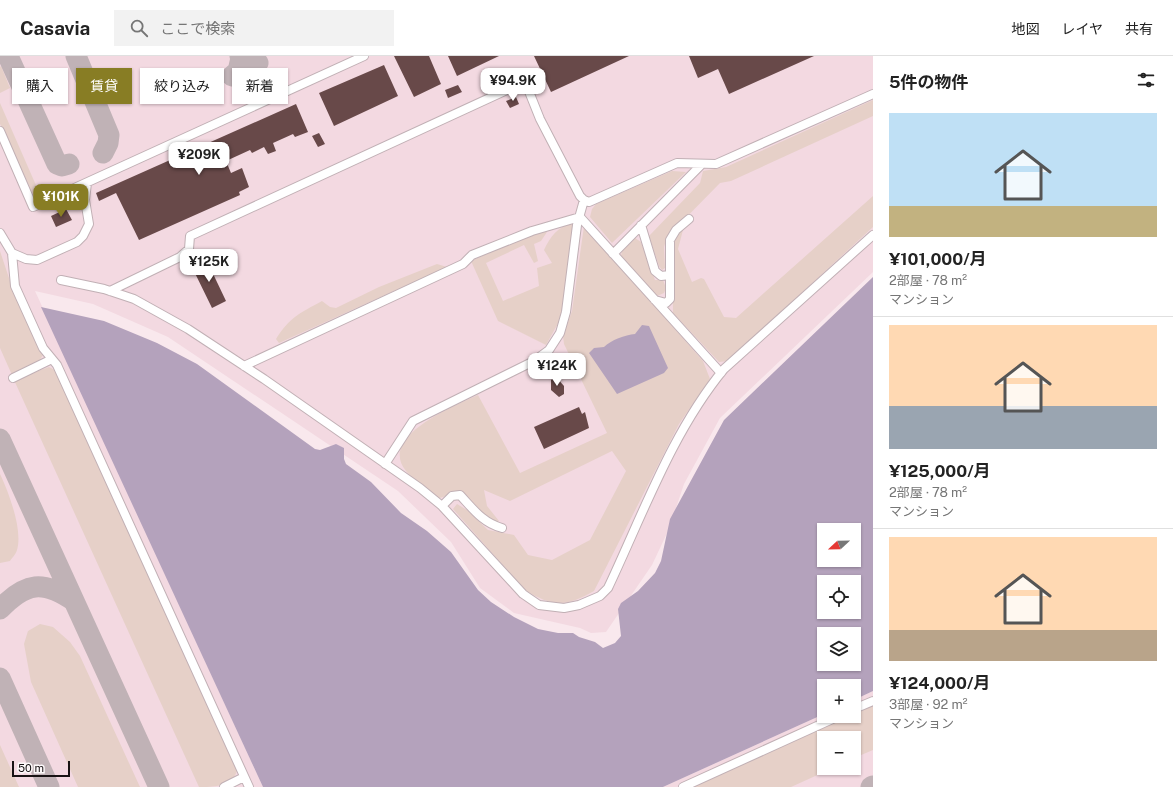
<!DOCTYPE html>
<html lang="ja">
<meta charset="utf-8">
<style>
:root{--surface:#fff;--page:#f2f2f2;--text:#222;--muted:#767676;--line:#e0e0e0;--accent:#887d24}
body{margin:0;font-family:"Public Sans","Noto Sans JP",sans-serif;background:var(--page);color:var(--text);height:100vh;display:flex;flex-direction:column;font-size:15px;white-space:nowrap}
*{box-sizing:border-box;margin:0}
p{font-size:13px;color:var(--muted)}
.icon{flex:none;width:22px;height:22px;fill:none;stroke:currentColor;stroke-width:2;stroke-linecap:round;stroke-linejoin:round}
.map{position:relative;flex:1;overflow:hidden}
.panel{display:flex;flex-direction:column;background:var(--surface);width:300px}
.panel>*{flex:none}
.guide{position:absolute;left:12px;top:12px;width:380px;height:36px;display:flex;gap:8px}
.needle{width:26px;rotate:248deg}
.buttons{position:absolute;left:817px;top:467px;display:grid;gap:8px}
.buttons a{display:grid;place-items:center;width:44px;height:44px;border-radius:0px;background:var(--surface);box-shadow:0 1px 3px #0004;font-size:20px}
.scale{position:absolute;left:12px;bottom:10px;width:58px;box-sizing:border-box;padding-left:4px;border:2px solid #181214;border-top:0;font-size:11px;line-height:14px;white-space:nowrap;color:#181214;-webkit-text-stroke:3px #fdf9fa;paint-order:stroke}
.price{position:absolute;translate:-50% -34px;padding:0 9px;border-radius:8px;background:#fff;color:#222;font-size:13px;line-height:26px;filter:drop-shadow(0 1px 2px #0008)}
.price::after{content:'';position:absolute;left:50%;top:24px;width:12px;height:9px;margin-left:-6px;background:inherit;clip-path:polygon(0 0,100% 0,50% 100%)}
.price.selected{background:var(--accent);color:#fff}
ul{padding:0;list-style:none}
li{display:grid;align-content:center;gap:8px;height:212px;padding:0 16px}
li+li{border-top:1px solid var(--line)}
li span{display:grid;place-items:center;height:124px;border-radius:0px;color:#555}
li>.icon{margin-inline-start:auto}
span .icon{width:72px;height:72px;fill:#fffc;stroke-width:1}
li b{font-size:17px}
h2{display:flex;justify-content:space-between;align-items:center;height:48px;padding:0 16px;font-size:17px}
.pill{padding:0 14px;border-radius:0px;background:var(--surface);box-shadow:0 1px 3px #0004;font-size:14px;line-height:36px}
.pill.selected{background:var(--accent);color:#fff}
header{display:flex;align-items:center;gap:24px;box-sizing:border-box;height:56px;padding:0 20px;background:var(--surface);border-bottom:1px solid var(--line)}
header strong{font-size:19px}
nav{display:flex;gap:22px;margin-inline-start:auto;font-size:14px}
.search{width:280px;height:36px;background:var(--page);display:flex;align-items:center;gap:10px;box-sizing:border-box;padding:0 14px;border-radius:0px;color:var(--muted);font-size:15px}
main{display:flex;flex:1;min-height:0}
.map>svg:first-child{display:block}
.built{fill:#f3d9e1;fill-rule:evenodd}
.green{fill:#e6d0c8}
.water{fill:#b4a2bc;fill-rule:evenodd}
.lines{fill:none;stroke-linecap:round;stroke-linejoin:round}
.taxiway{stroke:#c0b2b6;stroke-width:21}
.building{fill:#684949}
.minor-casing{stroke:#c1b0b5;stroke-width:10}
.minor{stroke:#fff;stroke-width:8}
</style>
<header>
<strong>Casavia</strong>
<div class="search"><svg class="icon" aria-label="search" viewBox="0 0 24 24"><circle cx="10" cy="10" r="6"/><path d="M15 15l6 6"/></svg>ここで検索</div>
<nav><a>地図</a><a>レイヤ</a><a>共有</a></nav>
</header>
<main>
<div class="map">
<svg width="873" height="731" viewBox="0 0 873 731">
<rect width="100%" height="100%" fill="#f9e8ed"/>
<path class="built" d="M0,0H873V216L720,362L684,428L669,473L652,509L606,576L591,577L580,572L514,557L480,532L451,486L398,435L168,281L93,248L35,235L263,731H0Z
M873,635V731H663L824,658V660H854V644ZM824,682H854V712H824Z"/>
<path class="green" d="M1,10L10,32L0,37V11Z
M873,44V60L731,125L720,127L667,181L664,191L665,212L662,214L659,210L649,180L700,127L703,115L726,111Z
M0,47L42,143L33,138L0,68Z
M672,115L686,116L612,187L590,161L592,153L596,148Z
M873,140V171L728,305L719,306L673,257L672,187L679,175L683,174L678,193L692,226L701,222L704,223L724,261L736,262Z
M573,167L565,240L560,264L546,289L498,265L471,205L532,177L547,176L541,185L534,188L538,205L534,207L524,189L486,207L503,245L539,230L537,212L552,207L544,194C550,181 558,170 573,167Z
M584,170L703,305L710,323L679,368L594,535C566,551 552,551 525,534L453,453L457,448L467,454L488,474L514,479L528,499L552,504L590,484L626,415L612,395L510,445L484,434L487,450L499,465L494,467C488,462 482,458 477,453C471,446 467,435 456,435C451,436 446,441 439,442C429,433 414,425 406,415C377,380 457,349 478,339L520,417L607,377L564,288L563,280L572,255Z
M635,182L641,186L655,224H663L666,232L664,237L657,240L621,200L622,195Z
M0,195L11,228L43,299L39,305L12,319L0,292Z
M437,208L447,211L279,287L276,283C290,261 300,257 322,245L330,251L336,252L379,231Z
M49,311L55,314L237,715C232,731 212,731 199,731L14,324Z
M0,418C9,437 23,474 17,494C16,498 12,502 10,505L0,507Z
M40,568L53,571L70,586L80,600L140,731H78L31,626L24,588L28,575Z
M873,648V694L854,702V682H824V712H833L791,731H691L847,660H854V657Z
M0,689L19,731H0Z"/>
<path class="water" d="M873,221V635L854,644V630H824V658L663,731H263L41,251L104,265L157,287L197,308L315,393L320,394L336,388L344,392V403L346,408L371,426L401,457L427,475L451,496L478,534L491,546L514,561L538,573L558,577H573L579,581L595,586L603,592L615,587L621,580L618,553L621,547L638,535L655,517L661,505L670,463L724,364ZM824,474H854V504H824ZM824,526H854V556H824ZM824,578H854V608H824Z
M642,269L649,270L668,312L664,317L617,338L589,297L594,292L604,291C611,284 625,279 635,278Z"/>
<g class="lines">
<path class="taxiway" d="M8,0L57,108L62,110L69,108
M76,0L109,79L108,87L103,97
M240,0C244,8 250,11 258,7
M232,20L238,15L241,2
M0,383L159,731
M0,553C26,526 43,524 74,545
M0,622L49,731
M871,731L873,730"/>
</g>
<path class="building" d="M394,0H429L441,28L414,41Z
M448,0H499L457,20Z
M534,0H629L551,36Z
M689,0H814L729,38L718,13L698,22Z
M384,9L398,40L334,70L319,37Z
M458,29L462,36L448,42L445,34Z
M516,41L519,48L510,52L506,45Z
M296,48L308,76L295,81L293,78L273,87L276,95L268,98L264,91L252,97L250,94L226,105L231,117L242,112L249,131L239,136L240,139L139,184L116,137L99,145L96,137Z
M319,77L325,88L318,91L312,80Z
M66,153L72,164L56,171L51,160Z
M206,203L226,245L212,252L191,209Z
M556,321L564,330V338L559,341L551,334V324Z
M579,351L582,358L585,356L589,372L544,393L534,371Z"/>
<g class="lines">
<defs>
<path id="minor" d="M0,75L33,151L364,0
M641,169L655,215L661,220L670,219
M0,177L12,197L26,203L37,204L77,186L83,180L89,168L85,144L87,127
M12,197L15,230L43,292L57,309L249,731
M613,198L702,108
M61,224L104,233L134,243L188,273L264,323L420,432L442,450L523,538L539,549L564,552L579,549L600,540L608,532C643,458 672,376 724,313L873,179
M110,235L180,201L189,193L190,180L520,28L528,33L540,63L580,140L584,144L589,146L677,107L716,108L873,38
M655,244L666,247L670,243V184L676,174L689,163
M244,310L463,208L472,199L532,175L580,161L721,317
M13,322L52,303
M385,408L413,365L534,305L549,294L560,277L566,256L577,169L584,144
M442,450L452,440L460,439C473,453 483,467 502,472
M854,653L873,645
M224,731L244,721
M683,731L839,660"/>
</defs>
<use href="#minor" class="minor-casing"/>
<use href="#minor" class="minor"/>
</g>
</svg>
<div class="buttons">
<a><svg class="needle" viewBox="-14 -14 28 28"><path d="M0-13l5 13h-10z" fill="#e53935"/><path d="M0 13l5-13h-10z" fill="#767676"/></svg></a>
<a><svg class="icon" aria-label="locate" viewBox="0 0 24 24"><circle cx="12" cy="12" r="6"/><path d="M12 2v4M12 18v4M2 12h4M18 12h4"/></svg></a>
<a><svg class="icon" aria-label="layers" viewBox="0 0 24 24"><path d="M12 4l9 5-9 5-9-5zM3 14l9 5 9-5"/></svg></a>
<a>+</a>
<a>−</a>
</div>
<div class="scale">50 m</div>
<b class="price" style="left:513px;top:46px">¥94.9K</b>
<b class="price" style="left:199px;top:120px">¥209K</b>
<b class="price selected" style="left:61px;top:162px">¥101K</b>
<b class="price" style="left:209px;top:227px">¥125K</b>
<b class="price" style="left:557px;top:331px">¥124K</b>
<div class="guide">
<a class="pill">購入</a>
<a class="pill selected">賃貸</a>
<a class="pill">絞り込み</a>
<a class="pill">新着</a>
</div>
</div>
<section class="panel">
<h2>5件の物件<svg class="icon" aria-label="filters" viewBox="0 0 24 24"><path d="M4 7h16M4 17h16"/><circle cx="9" cy="7" r="2"/><circle cx="15" cy="17" r="2"/></svg></h2>
<ul>
<li><span style="background:linear-gradient(#bfe0f5 75%,#c2b280 0)"><svg class="icon" aria-label="home" viewBox="0 0 24 24"><path d="M3 11l9-7 9 7M6 9v11h12V9"/></svg></span><div><b>¥101,000/月</b><p>2部屋 · 78 m²</p><p>マンション</p></div></li>
<li><span style="background:linear-gradient(#ffd9b3 65%,#9aa5b1 0)"><svg class="icon" aria-label="home" viewBox="0 0 24 24"><path d="M3 11l9-7 9 7M6 9v11h12V9"/></svg></span><div><b>¥125,000/月</b><p>2部屋 · 78 m²</p><p>マンション</p></div></li>
<li><span style="background:linear-gradient(#ffd9b3 75%,#b9a48a 0)"><svg class="icon" aria-label="home" viewBox="0 0 24 24"><path d="M3 11l9-7 9 7M6 9v11h12V9"/></svg></span><div><b>¥124,000/月</b><p>3部屋 · 92 m²</p><p>マンション</p></div></li>
</ul>
</section>
</main>
